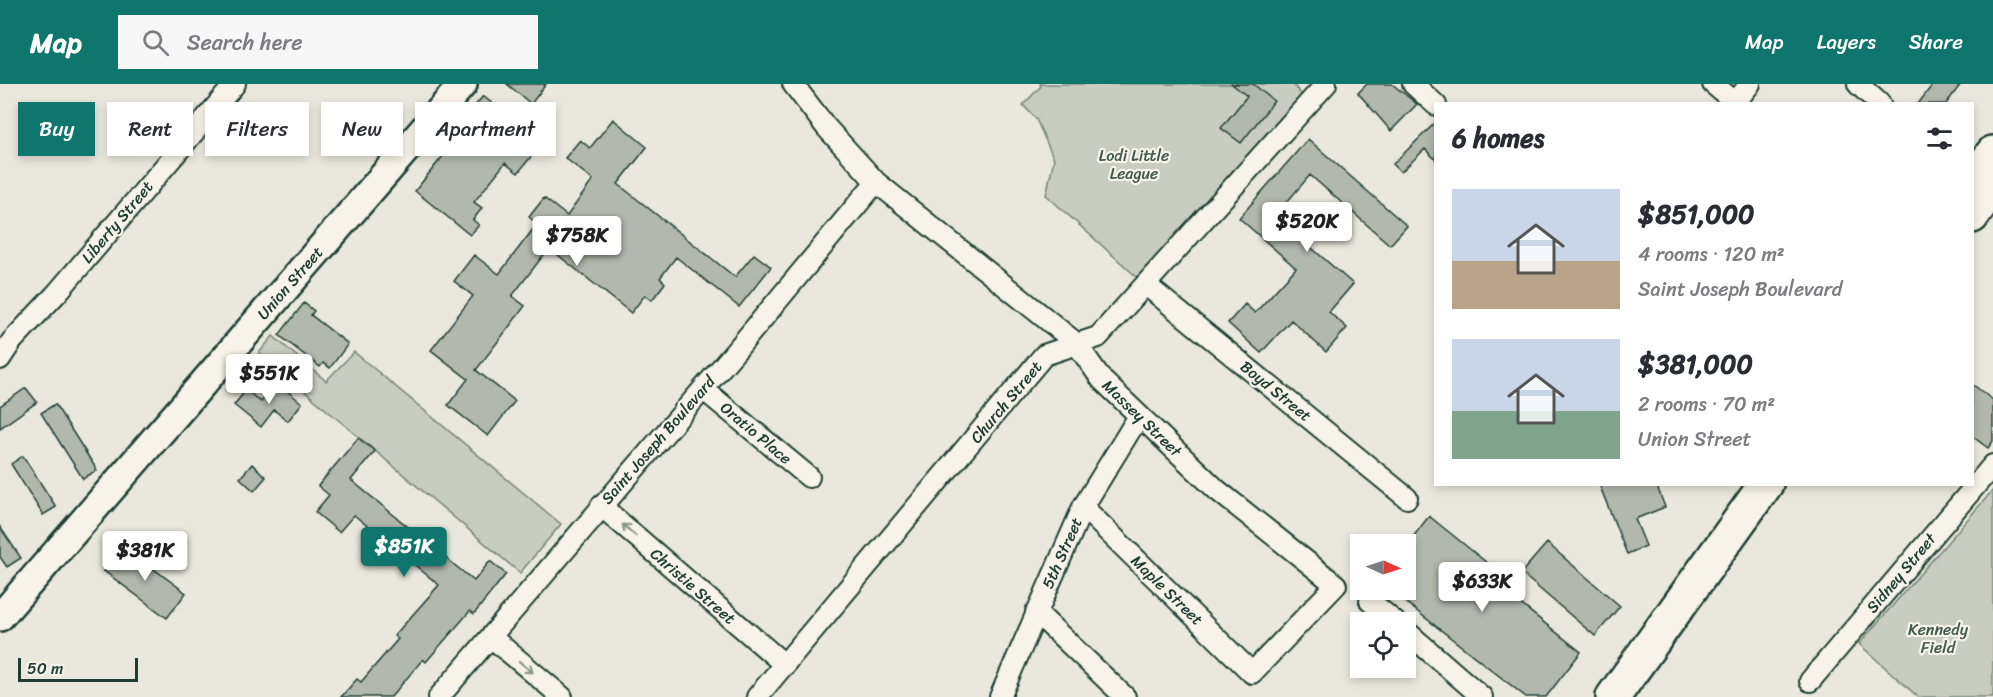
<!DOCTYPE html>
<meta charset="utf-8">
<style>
:root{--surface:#fff;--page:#f7f7f7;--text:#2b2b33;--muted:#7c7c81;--accent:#0f766e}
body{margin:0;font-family:Sriracha,sans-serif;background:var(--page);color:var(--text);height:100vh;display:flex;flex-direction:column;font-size:22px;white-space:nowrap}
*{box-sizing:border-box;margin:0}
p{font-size:20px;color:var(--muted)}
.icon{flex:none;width:33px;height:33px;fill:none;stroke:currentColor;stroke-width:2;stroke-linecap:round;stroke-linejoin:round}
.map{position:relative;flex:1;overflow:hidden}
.panel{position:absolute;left:1434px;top:18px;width:540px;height:384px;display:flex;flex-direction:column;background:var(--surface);border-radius:0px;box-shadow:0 3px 9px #0003}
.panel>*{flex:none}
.top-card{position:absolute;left:18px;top:18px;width:570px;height:54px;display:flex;gap:12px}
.needle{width:39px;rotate:93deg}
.controls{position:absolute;left:1350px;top:450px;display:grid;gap:12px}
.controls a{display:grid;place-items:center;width:66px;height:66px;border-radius:0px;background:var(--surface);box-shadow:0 3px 9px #0003;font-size:30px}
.scale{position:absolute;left:18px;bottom:15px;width:120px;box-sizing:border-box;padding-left:6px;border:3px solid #1f3d34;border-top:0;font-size:16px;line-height:21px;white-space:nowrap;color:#1f3d34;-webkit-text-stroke:4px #f7f3e8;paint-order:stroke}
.price{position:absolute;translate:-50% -51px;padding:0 14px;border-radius:6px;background:#fff;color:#222;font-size:20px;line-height:39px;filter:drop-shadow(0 2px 3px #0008)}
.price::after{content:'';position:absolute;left:50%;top:36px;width:18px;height:14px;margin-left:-9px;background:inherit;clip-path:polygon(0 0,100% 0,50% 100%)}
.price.current{background:var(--accent);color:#fff}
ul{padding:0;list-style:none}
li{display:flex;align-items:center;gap:18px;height:150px;padding:0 18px}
li span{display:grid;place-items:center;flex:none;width:168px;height:120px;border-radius:0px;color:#555}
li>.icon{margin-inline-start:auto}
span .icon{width:72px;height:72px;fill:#fffc;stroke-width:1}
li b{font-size:26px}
h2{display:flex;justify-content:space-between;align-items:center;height:72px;padding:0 18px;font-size:26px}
.chip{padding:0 21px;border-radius:0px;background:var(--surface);box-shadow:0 3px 9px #0003;font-size:21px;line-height:54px}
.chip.current{background:var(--accent);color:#fff}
header{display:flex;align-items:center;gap:36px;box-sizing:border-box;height:84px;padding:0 30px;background:var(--accent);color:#fff}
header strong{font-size:28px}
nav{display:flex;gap:33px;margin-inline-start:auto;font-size:21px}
.search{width:420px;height:54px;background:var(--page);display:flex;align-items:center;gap:15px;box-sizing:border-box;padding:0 21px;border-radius:0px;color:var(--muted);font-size:22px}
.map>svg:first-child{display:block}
.green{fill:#c8ccc1;stroke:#74847a;stroke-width:1.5}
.building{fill:#b2b8ae;stroke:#1f3d34;stroke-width:1.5}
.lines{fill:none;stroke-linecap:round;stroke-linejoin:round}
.street-casing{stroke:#1f3d34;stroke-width:24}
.secondary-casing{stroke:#1f3d34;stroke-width:32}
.highway-casing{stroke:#1f3d34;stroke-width:38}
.street{stroke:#f7f3e8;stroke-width:20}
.secondary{stroke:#f7f3e8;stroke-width:27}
.highway{stroke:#f7f3e8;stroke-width:33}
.oneway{stroke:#8b988e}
.labels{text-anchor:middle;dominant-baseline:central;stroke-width:4.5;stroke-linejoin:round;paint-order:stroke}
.park-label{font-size:16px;fill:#415a50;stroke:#f7f3e8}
.street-label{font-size:16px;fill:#1f3d34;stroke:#f7f3e8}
</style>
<header>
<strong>Map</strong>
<div class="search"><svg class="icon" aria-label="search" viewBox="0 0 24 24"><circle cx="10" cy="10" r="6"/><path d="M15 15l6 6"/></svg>Search here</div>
<nav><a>Map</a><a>Layers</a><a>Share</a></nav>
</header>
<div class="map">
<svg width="1993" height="613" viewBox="0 0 1993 613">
<rect width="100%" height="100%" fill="#eae8dd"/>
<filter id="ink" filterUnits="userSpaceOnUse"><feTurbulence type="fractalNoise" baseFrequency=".0167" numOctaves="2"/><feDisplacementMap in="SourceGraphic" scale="12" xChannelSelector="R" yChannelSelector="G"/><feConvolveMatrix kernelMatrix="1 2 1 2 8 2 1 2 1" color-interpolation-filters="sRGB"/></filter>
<g filter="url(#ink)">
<path class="green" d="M1040,0H1293L1303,13L1139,195L1046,111L1054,75L1036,35L1023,21L1041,2Z
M273,252L326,297L354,268L561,440L520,489L259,269Z
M1993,406V613H1918L1859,560Z"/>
<path class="building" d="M507,0H546L531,20Z
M1232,0H1253L1274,17L1241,59L1221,44L1247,12Z
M1367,0H1392L1417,20L1391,47L1358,9Z
M1933,0H1961L1946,20H1918Z
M483,12L542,59L518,89L505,79L474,118L482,124L473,136L479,141L470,151L415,107L475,32L470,28Z
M613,35L647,63L618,100L735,193L754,170L771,183L739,223L676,173L660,194L665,199L652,216L645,211L631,229L549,164L512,212L525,222L476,286L515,317L488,352L448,321L468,295L431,266L473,212L454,197L474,171L499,190L537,140L529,133L544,114L567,132L593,96L565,74L580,56L590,64Z
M1436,38V76L1425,65L1401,88L1393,80Z
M1308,55L1407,142L1390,161L1310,91L1275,132L1353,200L1329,228L1347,244L1326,268L1291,236L1261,269L1228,239L1245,220L1255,229L1296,184L1239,134Z
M304,219L314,227L311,231L348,260L330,284L323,279L320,283L279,251Z
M276,298L302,319L288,337L274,326L261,343L234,321L246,306L261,318Z
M1972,300L1993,316V357L1988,364L1972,352Z
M26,304L37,318L0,344V322Z
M55,320L97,386L83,395L41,329Z
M358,354L375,367L351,396L474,497L490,477L506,490L474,530L470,527L426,578L423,575L391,613H341L357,595L361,598L398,555L394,552L439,501L354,431L339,448L315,428L329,411L318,402Z
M23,372L56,423L43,431L11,380Z
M252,380L266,393L254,407L240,394Z
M1599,400H1656L1665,423L1635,435L1646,462L1627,470Z
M1429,432L1486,478L1479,487L1581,568L1546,613H1526L1390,506H1406V462Z
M0,443L21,474L7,483L0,473Z
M1547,459L1620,522L1595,552L1521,489Z
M123,462L186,509L167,534L104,487Z"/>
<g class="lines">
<defs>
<path id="street" d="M793,0L826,43L876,98L1076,259L1102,296L1217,406L1336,501L1252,589L1083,423
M1413,0L1436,21
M1713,0L1735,18
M1858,0L1880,20
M1734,20L1750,0
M1146,201L1407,414
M0,275L12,257L57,209L235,0
M703,305L809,393
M601,422L785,581
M1370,517L1395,538
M1036,528L1125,613
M1406,547L1482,613
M491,553L562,613
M1810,597L1993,381
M439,613L739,263L876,98
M757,613L1044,271L1098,253L1326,0
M1000,613L1083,423L1139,332"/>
<path id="secondary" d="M0,533L463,0"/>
<path id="highway" d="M1972,99L1993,69
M1972,132L1993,102
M1613,613L1766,400"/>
</defs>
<use href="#street" class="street-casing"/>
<use href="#secondary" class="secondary-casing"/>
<use href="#highway" class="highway-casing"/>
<use href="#street" class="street"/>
<use href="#secondary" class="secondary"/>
<use href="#highway" class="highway"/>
</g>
<defs><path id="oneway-shaft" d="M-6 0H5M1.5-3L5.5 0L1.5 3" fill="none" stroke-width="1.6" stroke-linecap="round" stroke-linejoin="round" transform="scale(1.5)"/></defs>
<g class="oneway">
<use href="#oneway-shaft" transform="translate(629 446) rotate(-139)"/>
<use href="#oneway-shaft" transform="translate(526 583) rotate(40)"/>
</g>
</g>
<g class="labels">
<g class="park-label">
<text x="1134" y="71">Lodi Little<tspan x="1134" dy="18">League</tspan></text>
<text x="1938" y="545">Kennedy<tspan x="1938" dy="18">Field</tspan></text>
</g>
<g class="street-label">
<text transform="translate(117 138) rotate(-50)">Liberty Street</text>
<text transform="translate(290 199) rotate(-49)">Union Street</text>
<text transform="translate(1276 307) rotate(39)">Boyd Street</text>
<text transform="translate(1006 318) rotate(-50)">Church Street</text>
<text transform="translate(1142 334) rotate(44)">Massey Street</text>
<text transform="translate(756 349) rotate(40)">Oratio Place</text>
<text transform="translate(658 356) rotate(-49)">Saint Joseph Boulevard</text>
<text transform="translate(1062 469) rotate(-66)">5th Street</text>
<text transform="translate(1901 489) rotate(-50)">Sidney Street</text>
<text transform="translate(693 502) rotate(41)">Christie Street</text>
<text transform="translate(1167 506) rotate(44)">Maple Street</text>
</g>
</g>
</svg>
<div class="controls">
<a><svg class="needle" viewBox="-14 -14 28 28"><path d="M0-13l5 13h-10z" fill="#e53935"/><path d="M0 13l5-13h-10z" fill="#7c7c81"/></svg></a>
<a><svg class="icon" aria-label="locate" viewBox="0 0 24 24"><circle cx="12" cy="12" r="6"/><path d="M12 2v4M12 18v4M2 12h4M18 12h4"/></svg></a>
</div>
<div class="scale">50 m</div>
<b class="price" style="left:1307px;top:169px">$520K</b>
<b class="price" style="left:577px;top:183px">$758K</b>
<b class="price" style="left:269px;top:321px">$551K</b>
<b class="price current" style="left:404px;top:494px">$851K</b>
<b class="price" style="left:145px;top:498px">$381K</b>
<b class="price" style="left:1482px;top:529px">$633K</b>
<div class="top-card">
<a class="chip current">Buy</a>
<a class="chip">Rent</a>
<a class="chip">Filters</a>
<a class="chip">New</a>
<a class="chip">Apartment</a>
</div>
<section class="panel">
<h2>6 homes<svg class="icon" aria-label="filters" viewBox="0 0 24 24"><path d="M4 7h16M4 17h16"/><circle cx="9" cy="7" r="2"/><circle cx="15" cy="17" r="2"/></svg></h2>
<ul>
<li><span style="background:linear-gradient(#c9d6e8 60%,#b9a48a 0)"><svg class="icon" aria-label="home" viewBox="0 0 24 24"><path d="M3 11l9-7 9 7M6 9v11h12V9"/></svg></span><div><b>$851,000</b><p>4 rooms · 120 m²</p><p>Saint Joseph Boulevard</p></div></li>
<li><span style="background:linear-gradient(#c9d6e8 60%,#7fa58c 0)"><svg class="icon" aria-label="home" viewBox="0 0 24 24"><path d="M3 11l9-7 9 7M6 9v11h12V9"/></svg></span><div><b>$381,000</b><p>2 rooms · 70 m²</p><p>Union Street</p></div></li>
</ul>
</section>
</div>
